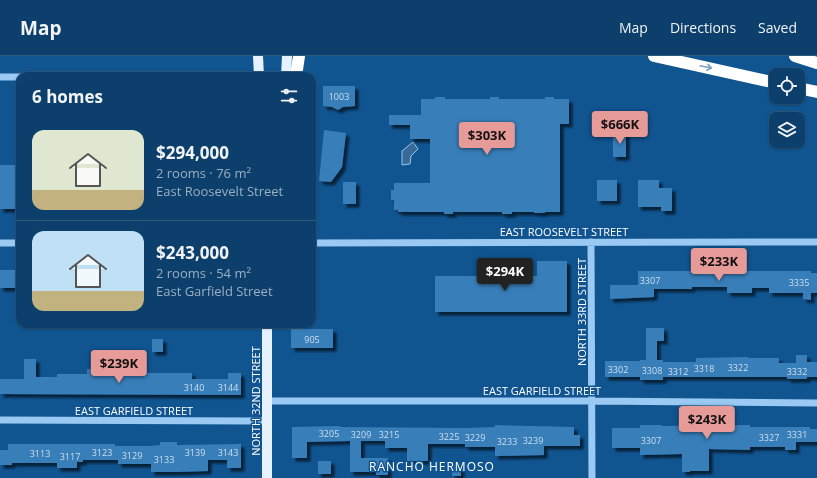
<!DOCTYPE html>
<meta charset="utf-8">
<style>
:root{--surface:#0c3f6c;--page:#1a4a74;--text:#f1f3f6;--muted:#9aafc2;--line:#2c587f;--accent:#e69b98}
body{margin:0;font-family:"Open Sans",sans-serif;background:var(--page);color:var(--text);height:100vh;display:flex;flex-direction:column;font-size:15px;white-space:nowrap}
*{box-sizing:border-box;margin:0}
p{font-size:13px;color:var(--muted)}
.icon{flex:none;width:22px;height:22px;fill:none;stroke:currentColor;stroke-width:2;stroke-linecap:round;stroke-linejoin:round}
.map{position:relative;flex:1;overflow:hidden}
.sheet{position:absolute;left:16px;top:16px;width:300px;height:256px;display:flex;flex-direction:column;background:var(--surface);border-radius:12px;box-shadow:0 1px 3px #0004,0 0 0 1px var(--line)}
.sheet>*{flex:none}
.fabs{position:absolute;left:769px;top:12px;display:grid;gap:8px}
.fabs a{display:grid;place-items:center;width:36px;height:36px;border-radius:8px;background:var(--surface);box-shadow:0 1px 3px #0004,0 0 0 1px var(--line);font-size:20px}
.price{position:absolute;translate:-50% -34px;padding:0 9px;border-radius:4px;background:var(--accent);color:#111;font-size:13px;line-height:26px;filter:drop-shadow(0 1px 2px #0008)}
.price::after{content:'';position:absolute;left:50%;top:24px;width:12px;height:9px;margin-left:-6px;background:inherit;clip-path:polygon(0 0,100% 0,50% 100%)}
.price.active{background:#222;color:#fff}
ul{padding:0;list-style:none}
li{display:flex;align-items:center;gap:12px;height:100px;padding:0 16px}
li+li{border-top:1px solid var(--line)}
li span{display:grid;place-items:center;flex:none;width:112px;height:80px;border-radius:12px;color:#555}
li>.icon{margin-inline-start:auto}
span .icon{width:48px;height:48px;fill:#fffc;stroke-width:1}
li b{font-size:17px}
h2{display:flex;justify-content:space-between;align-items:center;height:48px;padding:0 16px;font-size:17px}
header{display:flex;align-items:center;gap:24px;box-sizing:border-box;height:56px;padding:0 20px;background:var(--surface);border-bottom:1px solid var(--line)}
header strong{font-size:19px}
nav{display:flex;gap:22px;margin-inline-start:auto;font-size:14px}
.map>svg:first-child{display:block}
.water{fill:#396a96;stroke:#8cc7f6}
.building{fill:#397eb9;filter:url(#shadow)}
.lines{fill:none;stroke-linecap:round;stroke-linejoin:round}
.minor{stroke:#9acaf3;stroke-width:7}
.major{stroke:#e6f2ff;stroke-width:10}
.highway{stroke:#fff;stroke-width:12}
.oneway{stroke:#7ca1c2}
.labels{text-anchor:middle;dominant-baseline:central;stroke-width:3;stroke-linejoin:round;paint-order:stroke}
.number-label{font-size:9px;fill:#cedfee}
.street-label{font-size:11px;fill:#fff;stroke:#105490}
.neighbourhood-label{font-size:12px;letter-spacing:1px;fill:#fff;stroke:#105490}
</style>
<header>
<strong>Map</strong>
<nav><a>Map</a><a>Directions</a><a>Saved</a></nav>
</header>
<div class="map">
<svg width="817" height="422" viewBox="0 0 817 422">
<defs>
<filter id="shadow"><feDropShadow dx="3.5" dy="3.5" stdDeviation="1" flood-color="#0009"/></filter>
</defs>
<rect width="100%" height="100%" fill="#105490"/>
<path class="water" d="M413,86L418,93L411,100L410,108L402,109V95Z"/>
<path class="building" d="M323,30H355V50L343,51L338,54L332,51L323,50Z
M435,41H445V43H490V41H499V43H545V41H554V43H569V68H560V156H545V157H534V156H512V158H502V156H453V158H444V156H398V154H394V144H391V134H394V127H430V83H410V69H389V59H421V43H435Z
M324,74L346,77L342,111L331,126L319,125Z
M613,77H626V101H613Z
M0,109H20V153H0Z
M597,124H617V145H597Z
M638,124H659V132H672V155H661V151H638Z
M343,126H356V148H343Z
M537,205H567V256H435V220H537Z
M0,214H20V232H0Z
M638,215H811V217H817V237H811V244L803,243V237H769V232H752V237H727V231H692V233H654V241L610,243V229H638Z
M646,272H664V285H657V304H663V306H696V302L748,301V302H779V307H796V299H807V306H817V321H807V323H787V321H663V324H640V321H605V305H640V304H646Z
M291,273H333V292H291Z
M152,283H163V296H152Z
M24,303H36V321H57V318H87V313H102V317H192V323H228V317H241V339L0,338V323H24Z
M495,369L574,371V379H580V390H544V399L495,400V391H465V388H428V405H407V392H385V385H361V402H388V419H376V416H350V385H349L307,386V402H292V371L340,370V371L465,372L495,371Z
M640,369H662V370L750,369V371H810V373H817V386H796V394H785V391H750V394L709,393V415H690V416H682V398L640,399V392H612V372H640Z
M160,386H177V389L241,388V412H227V404H208V415L177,416H151V408H118V404H83V406H77V412H57V407H12V409H0V394H8V388H115V390H151L160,389Z
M318,405H331V418H318Z
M452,409H461V420H452Z"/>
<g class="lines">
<path class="minor" d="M0,21H20
M591,186L592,422
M0,187H20
M312,187L817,186
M267,345H592L817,347
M0,364L267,365"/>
<path class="major" d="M258,0L259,20
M286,20L287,0
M267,268V422"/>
<path class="highway" d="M654,0L776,27
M795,0L817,7
M296,20L299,0
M798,32L817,36"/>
</g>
<defs><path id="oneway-shaft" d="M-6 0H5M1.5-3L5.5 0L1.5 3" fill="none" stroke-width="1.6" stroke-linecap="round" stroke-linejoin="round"/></defs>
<use class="oneway" href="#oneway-shaft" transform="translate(706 11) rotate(12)"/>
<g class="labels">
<g class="number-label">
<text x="339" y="40">1003</text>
<text x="650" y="224">3307</text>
<text x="799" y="226">3335</text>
<text x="312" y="283">905</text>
<text x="738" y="311">3322</text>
<text x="704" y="312">3318</text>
<text x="618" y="313">3302</text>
<text x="652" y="314">3308</text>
<text x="678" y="315">3312</text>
<text x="797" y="315">3332</text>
<text x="194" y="331">3140</text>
<text x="228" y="331">3144</text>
<text x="329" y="377">3205</text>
<text x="361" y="378">3209</text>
<text x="389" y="378">3215</text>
<text x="797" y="378">3331</text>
<text x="449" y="380">3225</text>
<text x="475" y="381">3229</text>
<text x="769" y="381">3327</text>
<text x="533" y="384">3239</text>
<text x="651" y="384">3307</text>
<text x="507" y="385">3233</text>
<text x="102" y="396">3123</text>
<text x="195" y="396">3139</text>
<text x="228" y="396">3143</text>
<text x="40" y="397">3113</text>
<text x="132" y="399">3129</text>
<text x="70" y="400">3117</text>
<text x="164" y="403">3133</text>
</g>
<g class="street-label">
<text x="564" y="175">EAST ROOSEVELT STREET</text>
<text transform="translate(581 256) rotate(-90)">NORTH 33RD STREET</text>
<text x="542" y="334">EAST GARFIELD STREET</text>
<text transform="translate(255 345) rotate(-90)">NORTH 32ND STREET</text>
<text x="134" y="354">EAST GARFIELD STREET</text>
</g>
<g class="neighbourhood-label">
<text x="432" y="410">RANCHO HERMOSO</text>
</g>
</g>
</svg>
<div class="fabs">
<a><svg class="icon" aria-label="locate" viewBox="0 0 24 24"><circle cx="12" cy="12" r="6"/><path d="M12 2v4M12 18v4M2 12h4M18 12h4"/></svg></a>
<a><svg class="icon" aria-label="layers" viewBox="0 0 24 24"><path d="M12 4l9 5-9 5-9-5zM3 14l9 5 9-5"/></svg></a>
</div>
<b class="price" style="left:620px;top:89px">$666K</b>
<b class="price" style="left:487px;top:100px">$303K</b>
<b class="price" style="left:719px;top:226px">$233K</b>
<b class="price active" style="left:505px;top:236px">$294K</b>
<b class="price" style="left:119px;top:328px">$239K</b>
<b class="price" style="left:707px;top:384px">$243K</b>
<section class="sheet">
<h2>6 homes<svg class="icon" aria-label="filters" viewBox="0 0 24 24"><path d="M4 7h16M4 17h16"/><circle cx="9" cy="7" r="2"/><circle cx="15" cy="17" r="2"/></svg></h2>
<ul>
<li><span style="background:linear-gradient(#dfe7d0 75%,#c2b280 0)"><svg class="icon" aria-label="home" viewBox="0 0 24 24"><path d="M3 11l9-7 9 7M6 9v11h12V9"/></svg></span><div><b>$294,000</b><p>2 rooms · 76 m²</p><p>East Roosevelt Street</p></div></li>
<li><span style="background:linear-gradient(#bfe0f5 75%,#c2b280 0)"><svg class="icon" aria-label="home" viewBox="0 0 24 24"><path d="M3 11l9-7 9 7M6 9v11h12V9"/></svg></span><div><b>$243,000</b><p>2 rooms · 54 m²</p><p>East Garfield Street</p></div></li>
</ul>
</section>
</div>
